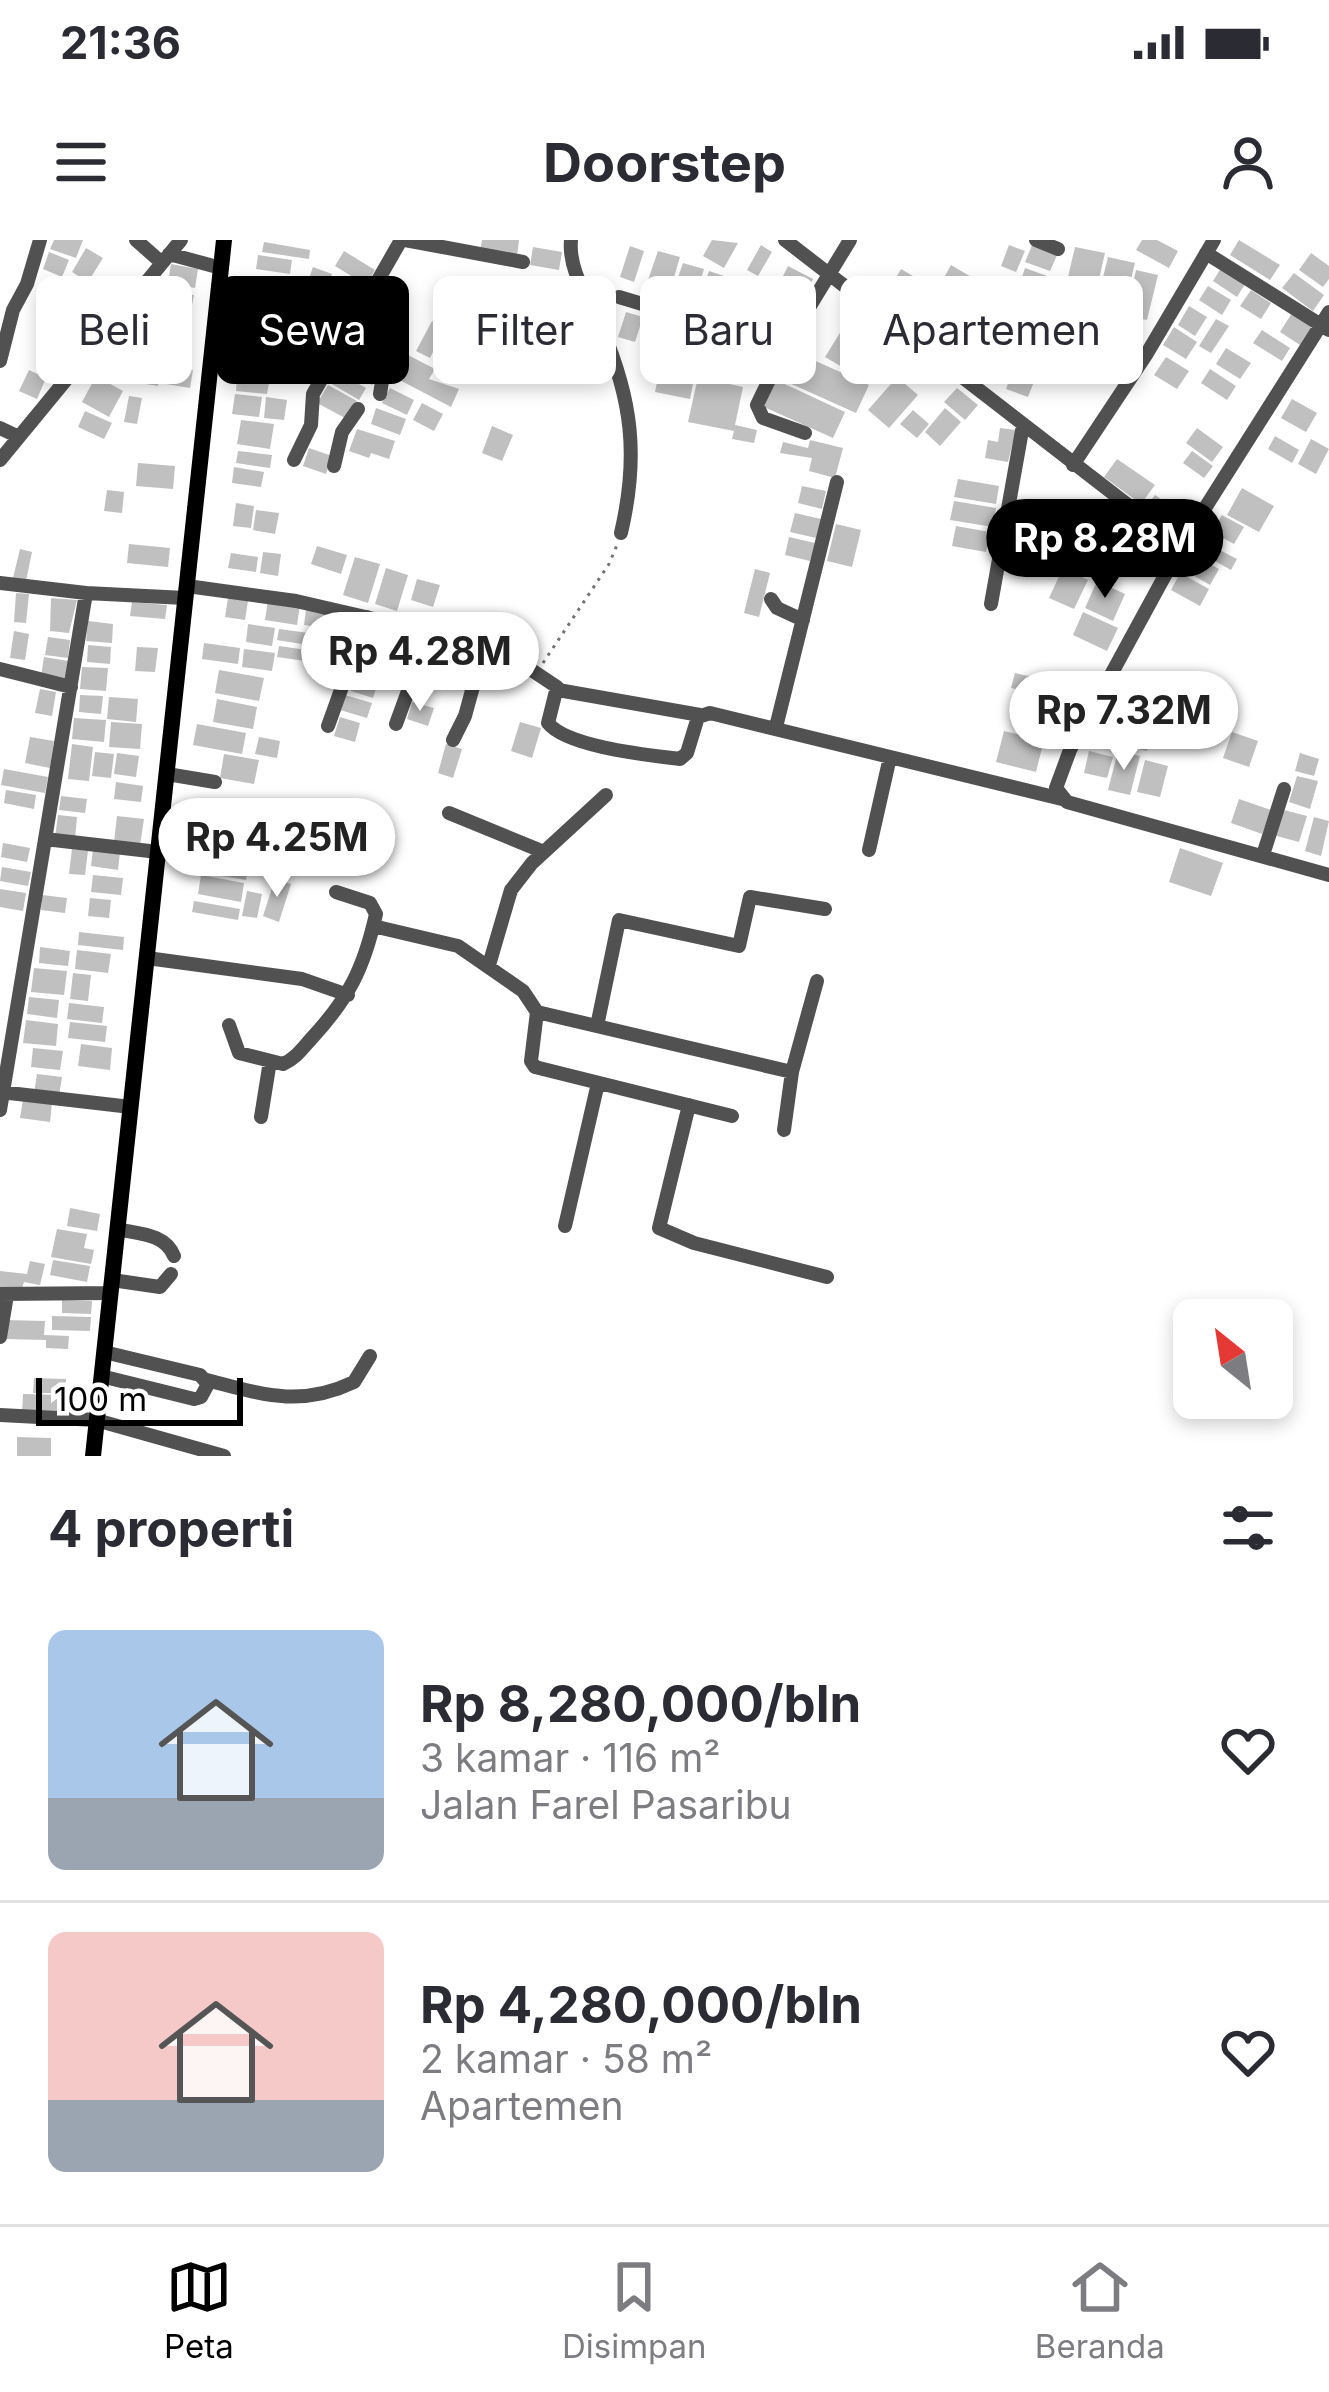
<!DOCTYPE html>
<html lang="id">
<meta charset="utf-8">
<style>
:root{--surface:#fff;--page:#f2f2f3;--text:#2b2b33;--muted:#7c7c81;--line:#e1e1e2;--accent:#000}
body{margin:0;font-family:Inter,sans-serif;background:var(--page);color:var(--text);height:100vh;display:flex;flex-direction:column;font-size:45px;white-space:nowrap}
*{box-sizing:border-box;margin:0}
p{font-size:39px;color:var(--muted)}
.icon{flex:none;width:66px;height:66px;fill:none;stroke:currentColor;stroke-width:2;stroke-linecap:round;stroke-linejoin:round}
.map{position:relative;height:1216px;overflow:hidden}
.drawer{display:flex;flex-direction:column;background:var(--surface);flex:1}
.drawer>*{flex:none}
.guide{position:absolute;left:36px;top:36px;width:1257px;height:108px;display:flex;gap:24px}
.needle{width:78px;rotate:330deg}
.controls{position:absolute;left:1173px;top:1059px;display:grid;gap:24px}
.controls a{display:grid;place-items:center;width:120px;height:120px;border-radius:18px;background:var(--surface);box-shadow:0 6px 18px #0003;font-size:60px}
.scale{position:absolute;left:36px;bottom:30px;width:207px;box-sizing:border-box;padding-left:12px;border:6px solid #000;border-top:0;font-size:33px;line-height:42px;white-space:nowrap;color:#000;-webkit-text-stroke:9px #fff;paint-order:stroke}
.price{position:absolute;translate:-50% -102px;padding:0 27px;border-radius:42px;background:#fff;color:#222;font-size:39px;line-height:78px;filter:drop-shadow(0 3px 6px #0008)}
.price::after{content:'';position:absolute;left:50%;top:72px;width:36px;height:27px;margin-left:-18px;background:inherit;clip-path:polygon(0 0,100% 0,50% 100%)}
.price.active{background:var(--accent);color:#fff}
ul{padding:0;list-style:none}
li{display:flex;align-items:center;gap:36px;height:300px;padding:0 48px}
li+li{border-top:3px solid var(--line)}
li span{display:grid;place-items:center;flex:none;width:336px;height:240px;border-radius:18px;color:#555}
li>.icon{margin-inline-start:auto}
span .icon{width:144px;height:144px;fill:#fffc;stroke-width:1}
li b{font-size:51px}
h2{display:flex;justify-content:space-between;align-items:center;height:144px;padding:0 48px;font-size:51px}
.tag{padding:0 42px;border-radius:18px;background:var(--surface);box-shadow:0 6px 18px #0003;font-size:42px;line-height:108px}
.tag.active{background:var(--accent);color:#fff}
.status{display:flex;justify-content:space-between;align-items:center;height:84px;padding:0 60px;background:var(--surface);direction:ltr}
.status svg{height:33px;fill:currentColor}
header{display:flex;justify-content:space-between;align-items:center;height:156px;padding:0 48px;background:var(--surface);font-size:54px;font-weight:700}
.tab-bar{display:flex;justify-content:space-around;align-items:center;height:168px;border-top:3px solid var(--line);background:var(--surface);font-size:33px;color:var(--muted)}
.tab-bar a{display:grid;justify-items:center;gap:6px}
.tab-bar .active{color:var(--accent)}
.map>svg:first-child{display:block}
.building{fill:#c0c0c0}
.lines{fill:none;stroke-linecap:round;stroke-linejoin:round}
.path{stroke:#737373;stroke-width:3;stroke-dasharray:3 6;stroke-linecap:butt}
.minor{stroke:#515151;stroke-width:14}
.major{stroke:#000;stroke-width:16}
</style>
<div class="status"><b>21:36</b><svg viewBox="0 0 49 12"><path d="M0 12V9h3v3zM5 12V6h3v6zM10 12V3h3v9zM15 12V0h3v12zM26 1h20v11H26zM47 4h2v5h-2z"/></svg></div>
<header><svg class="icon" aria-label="menu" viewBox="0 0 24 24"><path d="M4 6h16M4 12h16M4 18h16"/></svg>Doorstep<svg class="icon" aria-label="person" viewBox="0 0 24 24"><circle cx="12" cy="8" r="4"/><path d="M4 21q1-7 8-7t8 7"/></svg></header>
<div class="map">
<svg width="1329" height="1216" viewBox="0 0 1329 1216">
<rect width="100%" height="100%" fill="#fff"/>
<path class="building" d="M54,0H83L76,18L50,9Z
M482,0H519L517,17L480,12Z
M712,0L738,3L724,28L703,16Z
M1142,0H1157L1178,11L1169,28L1136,10Z
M1239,0L1280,25L1270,40L1230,15Z
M264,2L310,10L309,19L262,12Z
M1033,3L1058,13L1050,31L1025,22Z
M761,5L772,12L758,36L747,30Z
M1009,5L1025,11L1016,32L1001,26Z
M630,6L644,11L634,42L620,37Z
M533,7L562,12L559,30L530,25Z
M1075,7L1105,13L1091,74L1061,67Z
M86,8L103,18L88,42L72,32Z
M344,11L375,30L366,45L335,26Z
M658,11L680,17L669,54L646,46Z
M49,12L69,20L62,37L43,29Z
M1311,13L1329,26V39L1323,47L1299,30Z
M258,15L292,20L290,34L256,29Z
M1108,17L1135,23L1121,80L1094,74Z
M683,23L704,29L694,61L672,55Z
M171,24L198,29L195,48L168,43Z
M951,25L973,38L963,55L941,43Z
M788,26L813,39L802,61L777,48Z
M313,27L332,34L326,48L341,57L334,69L313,57L320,45L308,41Z
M1025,28L1050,37L1043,55L1019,46Z
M1221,28L1245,44L1237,57L1213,41Z
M901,29L923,42L911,63L889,50Z
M1136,30L1158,35L1147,80L1126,76Z
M709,31L727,37L716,70L697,64Z
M1294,33L1324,55L1313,71L1282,48Z
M732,39L745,44L734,74L721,69Z
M935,42L959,56L941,87L917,73Z
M747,45L770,53L758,87L735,79Z
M246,46L308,54L304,85L242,77Z
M1013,46L1044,58L1037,78L1006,66Z
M1208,46L1231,60L1222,75L1199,60Z
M164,50L194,55L190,75L161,70Z
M1251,50L1271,63L1261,79L1240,66Z
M83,52L106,67L89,92L67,78Z
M970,56L987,66L968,98L951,89Z
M776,60L797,67L791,84L771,76Z
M322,62L344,78L336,89L314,73Z
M1189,66L1207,77L1195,96L1178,85Z
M370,71L403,90L396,103L362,84Z
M626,72L643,77L635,102L618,97Z
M991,72L1006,81L987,115L972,106Z
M1016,72L1041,82L1025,118L1012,113L1018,98L1008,94Z
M1292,73L1312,86L1300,105L1280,92Z
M662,77L682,84L672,116L652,109Z
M315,78L335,93L324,109L303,94Z
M1216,79L1229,86L1211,113L1199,106Z
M60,81L79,93L69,108L50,96Z
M432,81L445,88L430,118L416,111Z
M846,83L870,98L849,131L825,117Z
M235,85L272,89L270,106L233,102Z
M159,86L190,91L188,104L157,98Z
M363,87L393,103L383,120L353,104Z
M1174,87L1197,102L1186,119L1163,105Z
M685,88L704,94L697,116L678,110Z
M1262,90L1290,108L1282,121L1253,103Z
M708,94L721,99L711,129L698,124Z
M299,96L323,111L312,128L288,113Z
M877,99L900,113L882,143L858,128Z
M152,100L187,106L184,121L150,115Z
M725,102L747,109L738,138L715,130Z
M120,103L138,114L120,143L103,132Z
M229,104L282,110L279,140L225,134Z
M752,108L776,116L767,142L744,134Z
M1226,108L1251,123L1240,139L1216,124Z
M789,109L869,145L856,173L776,137Z
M343,110L380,132L372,145L335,124Z
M404,113L435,129L429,139L459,149L451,167L392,136Z
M998,113L1012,119L1003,143L988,138Z
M1166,117L1189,131L1177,149L1154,135Z
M1017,120L1039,129L1028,157L1006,149Z
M137,125L161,129L158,146L134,142Z
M169,126L193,130L190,148L166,144Z
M660,127L695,133L690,159L655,152Z
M332,129L366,148L359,160L325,140Z
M1210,129L1236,146L1227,160L1201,143Z
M29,130L46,138L37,159L19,151Z
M96,136L123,151L109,177L82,162Z
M698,137L743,147L735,185L757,190L754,203L732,199L734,191L688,182Z
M897,137L918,155L889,188L868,170Z
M237,139L269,143L267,154L236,151Z
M776,140L845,172L833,198L764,167Z
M328,145L357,161L347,179L317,163Z
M390,148L414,160L407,175L382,163Z
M957,148L978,165L965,180L944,162Z
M235,154L262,157L259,177L232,174Z
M129,156L142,158L137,184L124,182Z
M266,157L287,160L284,180L264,178Z
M1292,159L1317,173L1306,192L1281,178Z
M422,163L443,174L434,191L413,180Z
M376,168L406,179L400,195L371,184Z
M945,168L961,182L940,206L925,192Z
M913,170L929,184L917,198L900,184Z
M85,171L112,183L104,199L78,187Z
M241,180L274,184L270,209L237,204Z
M492,186L513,195L502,221L482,213Z
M1000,188L1016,190L1008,222L985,218L988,200L998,202Z
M1197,188L1223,207L1212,222L1186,203Z
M357,189L395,201L389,219L371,213L369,218L349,211Z
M1275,196L1299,210L1292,223L1268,209Z
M1311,199L1329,209L1316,234L1298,224Z
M810,200L843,208L835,238L809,231L812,218L780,213L783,202L808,208Z
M309,208L332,216L326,234L303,226Z
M238,211L272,215L270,228L236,223Z
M1192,211L1213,226L1204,238L1183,223Z
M1117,219L1155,245L1141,264L1104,237Z
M138,223L175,226L173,249L136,246Z
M234,227L264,232L261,247L232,243Z
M958,239L999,246L996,264L954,257Z
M802,246L826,251L822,269L798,263Z
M1242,248L1274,266L1259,292L1227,275Z
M107,250L124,252L122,273L104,271Z
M1155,255L1182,274L1172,287L1145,268Z
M954,261L996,268L993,287L950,280Z
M236,263L254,266L251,288L233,286Z
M256,270L279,273L275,294L253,290Z
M795,273L821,279L816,298L790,292Z
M1222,275L1244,287L1234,304L1212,292Z
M836,284L861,290L852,327L827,321Z
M956,286L990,292L986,312L952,306Z
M1135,296L1146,305L1122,335L1111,327Z
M789,297L815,303L810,321L785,315Z
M129,304L170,308L168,327L127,323Z
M1210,305L1237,319L1231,330L1204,315Z
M317,306L347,315L341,334L311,324Z
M20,309L32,312L26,341L13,338Z
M263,312L281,314L278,336L260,333Z
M231,313L258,317L256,332L228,328Z
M1195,316L1219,329L1210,345L1186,331Z
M355,317L380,324L368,363L343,355Z
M386,328L408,335L397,371L375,364Z
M1063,328L1088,340L1074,369L1049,358Z
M755,329L770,333L759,377L744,373Z
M1180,333L1209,349L1200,366L1171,350Z
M417,339L440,345L433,367L411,360Z
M1097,341L1125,354L1113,381L1085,368Z
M16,353L29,354L26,383L14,382Z
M51,358L77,360L69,393L50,391Z
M228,358L248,361L245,380L225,377Z
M268,360L300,365L297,385L265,380Z
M132,362L167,365L165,379L130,376Z
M306,370L334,374L331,389L304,385Z
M1083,372L1118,388L1107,411L1073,395Z
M88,381L113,384L112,403L86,401Z
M248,384L275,388L272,406L246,402Z
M279,389L316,394L314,406L277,400Z
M14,391L29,394L25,420L10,418Z
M48,397L70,400L68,418L45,415Z
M204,403L240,408L238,424L202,419Z
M88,405L111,407L110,424L87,422Z
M279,406L314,411L312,422L277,417Z
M137,407L158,408L155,432L135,431Z
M244,409L275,413L272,431L242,427Z
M44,417L68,421L65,440L41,436Z
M82,427L108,428L106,451L80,449Z
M420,427L449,435L445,449L416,440Z
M219,430L264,438L259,461L215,453Z
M358,430L380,436L373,458L351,451Z
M1015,433L1067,445L1063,460L1011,448Z
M40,449L56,452L52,476L35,473Z
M1123,454L1161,462L1155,482L1118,473Z
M80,455L103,456L101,474L79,472Z
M345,455L372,463L367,478L340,470Z
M109,457L138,459L136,482L107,479Z
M217,459L257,467L253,489L213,482Z
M412,462L434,468L428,486L407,479Z
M1104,473L1153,485L1147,511L1098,500Z
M340,477L360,483L355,502L334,496Z
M74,478L106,480L104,502L72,499Z
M111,482L142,484L140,509L109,507Z
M520,482L541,488L532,518L511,511Z
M197,484L246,493L242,514L193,505Z
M1004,491L1044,500L1036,532L996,522Z
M1232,492L1258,501L1249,527L1223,518Z
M30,497L54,501L50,528L25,523Z
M259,497L280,501L277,518L255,514Z
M72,504L93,507L89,541L68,539Z
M446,504L462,509L453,538L438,533Z
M1089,511L1113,517L1107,538L1084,533Z
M1118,511L1140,516L1130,555L1108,550Z
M95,512L114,514L111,538L92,536Z
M117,513L139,516L136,537L114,534Z
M1300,513L1319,519L1314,536L1295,531Z
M224,514L259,520L254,544L220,538Z
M1145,520L1168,526L1160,557L1137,552Z
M4,529L48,537L45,553L1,545Z
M1297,536L1318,541L1310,569L1289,562Z
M116,542L143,546L141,562L114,559Z
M6,550L36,555L34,569L4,563Z
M61,556L87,559L85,573L59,570Z
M1239,559L1271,570L1262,594L1231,583Z
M1280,569L1307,576L1299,602L1273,595Z
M207,573L230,577L227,595L204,591Z
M58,575L77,577L75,599L55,597Z
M117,576L144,579L140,605L114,602Z
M1314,577L1329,581L1321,616L1305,611Z
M233,582L265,587L261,608L242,605L240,619L205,613L208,599L229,603Z
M3,603L30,608L27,622L1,617Z
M1180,608L1223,623L1211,656L1169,642Z
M72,609L88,611L85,635L69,634Z
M93,609L120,612L118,630L91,626Z
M203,618L248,626L246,640L200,632Z
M2,627L31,632L28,646L0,641Z
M93,635L123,638L121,655L91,652Z
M201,635L244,643L241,662L198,654Z
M275,639L291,644L279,682L263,676Z
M0,649L26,653L23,671L0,667Z
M247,651L262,654L257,678L242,676Z
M42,655L67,658L65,673L41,670Z
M90,658L111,660L109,678L88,676Z
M194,661L240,669L238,680L192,672Z
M79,692L124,697L123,710L78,705Z
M40,707L70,711L68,726L39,723Z
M77,710L111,714L108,733L75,729Z
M34,728L67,731L64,755L31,752Z
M73,733L91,735L88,761L70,759Z
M29,757L59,760L57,778L27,774Z
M69,763L104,767L102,783L67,779Z
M26,780L58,784L56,806L23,803Z
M70,782L107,786L105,802L68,798Z
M81,804L112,808L110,830L78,826Z
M33,808L63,811L60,830L31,827Z
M37,834L62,837L59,856L34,853Z
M23,860L52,863L50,882L20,878Z
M70,968L100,974L97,991L67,986Z
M57,989L87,994L84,1008L94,1010L91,1024L51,1017Z
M53,1020L90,1026L87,1042L50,1035Z
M30,1021L45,1024L40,1045L24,1042L22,1049L9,1047L8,1052L0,1050V1031L27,1034Z
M62,1060L92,1061L91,1074L62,1073Z
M52,1076L91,1077L90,1091L52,1090Z
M6,1080L45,1081L44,1095L69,1096L68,1109L46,1108V1100L6,1099Z
M34,1138L66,1139V1153H33Z
M23,1154L60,1155V1174L22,1173Z
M17,1197L51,1198V1216H17Z"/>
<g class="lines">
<path class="path" d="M543,423L609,324L617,305"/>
<path class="minor" d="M136,0L162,23
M405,0L523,22
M571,0C568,32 590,60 602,89C632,160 639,216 621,293
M785,0L1181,306
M1036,0L1058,9
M1206,13L1329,90
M169,14L221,28
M619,57L785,107
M1329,72L1181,306L1070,510L1056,548L1067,562L1329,635
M341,102L384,129L380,154
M0,121L13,70L27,44L40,0
M0,188L19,197
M805,193L763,178L757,165L785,107L850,0
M0,220L181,0
M294,220L311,185L313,154L401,0
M1073,225L1146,115L1214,0
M334,226L342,192L358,169
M0,343L86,353L185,358
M187,346L296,361L400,385L518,421L557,447L548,483C567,507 648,515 680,519L687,513L698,477L710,473L1062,559
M771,359L777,368L803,380
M991,364L1023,185
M0,429L71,447
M558,450L700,475
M396,484L429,394
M328,486L367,377
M776,487L837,242
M453,500L465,476L483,410
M167,534L215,542
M449,573L544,612
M45,599L158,612
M869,610L890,517
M1263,615L1284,549
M373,686L458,706L523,751L537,772L531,821L535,827L732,876
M147,718L302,739L348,755
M489,725L511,650L532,623L606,555
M537,772L792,832L784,890
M229,785L239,813L283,824C295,819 302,809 311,799C349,758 364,728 376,674L370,663L336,652
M597,786L619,680L739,706L750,657L825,669
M792,832L817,741
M0,852L131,867
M689,865L659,988L694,1003L827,1037
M0,870L86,353
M261,877L270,821
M565,986L598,843
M117,989C138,994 165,993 174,1016
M112,1040L160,1047L171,1034
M0,1054L110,1053
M0,1097L7,1055
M101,1136L194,1159L201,1157L208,1144L200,1135L104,1112
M207,1140C261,1154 300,1168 354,1142L370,1116
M0,1175L96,1180L224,1216"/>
<path class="major" d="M93,1216L224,0"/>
</g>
</svg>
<div class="controls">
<a><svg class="needle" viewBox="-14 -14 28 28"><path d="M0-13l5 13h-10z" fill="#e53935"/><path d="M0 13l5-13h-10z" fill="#7c7c81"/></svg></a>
</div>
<div class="scale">100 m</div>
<b class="price active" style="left:1105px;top:361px">Rp 8.28M</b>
<b class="price" style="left:420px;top:474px">Rp 4.28M</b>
<b class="price" style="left:1124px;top:533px">Rp 7.32M</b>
<b class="price" style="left:277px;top:660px">Rp 4.25M</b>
<div class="guide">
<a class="tag">Beli</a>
<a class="tag active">Sewa</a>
<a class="tag">Filter</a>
<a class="tag">Baru</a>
<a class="tag">Apartemen</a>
</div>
</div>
<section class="drawer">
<h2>4 properti<svg class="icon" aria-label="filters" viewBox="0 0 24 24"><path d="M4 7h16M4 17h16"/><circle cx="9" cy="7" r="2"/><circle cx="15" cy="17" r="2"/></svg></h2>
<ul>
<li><span style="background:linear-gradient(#a9c7e8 70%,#9aa5b1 0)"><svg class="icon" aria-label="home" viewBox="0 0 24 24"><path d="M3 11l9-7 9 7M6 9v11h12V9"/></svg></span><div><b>Rp 8,280,000/bln</b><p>3 kamar · 116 m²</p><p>Jalan Farel Pasaribu</p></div><svg class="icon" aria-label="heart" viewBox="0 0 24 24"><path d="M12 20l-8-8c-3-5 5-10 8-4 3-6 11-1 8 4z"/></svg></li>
<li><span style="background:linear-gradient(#f6c9c9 70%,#9aa5b1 0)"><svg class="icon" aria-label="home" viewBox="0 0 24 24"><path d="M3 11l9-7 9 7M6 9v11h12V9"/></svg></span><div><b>Rp 4,280,000/bln</b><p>2 kamar · 58 m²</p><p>Apartemen</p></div><svg class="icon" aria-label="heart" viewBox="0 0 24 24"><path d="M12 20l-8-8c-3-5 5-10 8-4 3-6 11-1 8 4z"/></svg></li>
</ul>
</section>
<nav class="tab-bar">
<a class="active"><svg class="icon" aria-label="map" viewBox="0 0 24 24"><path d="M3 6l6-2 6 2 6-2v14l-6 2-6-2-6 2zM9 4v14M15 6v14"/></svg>Peta</a>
<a><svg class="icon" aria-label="saved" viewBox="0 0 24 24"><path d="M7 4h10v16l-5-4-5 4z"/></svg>Disimpan</a>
<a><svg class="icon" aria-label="home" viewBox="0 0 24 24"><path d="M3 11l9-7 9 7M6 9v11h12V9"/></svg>Beranda</a>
</nav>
